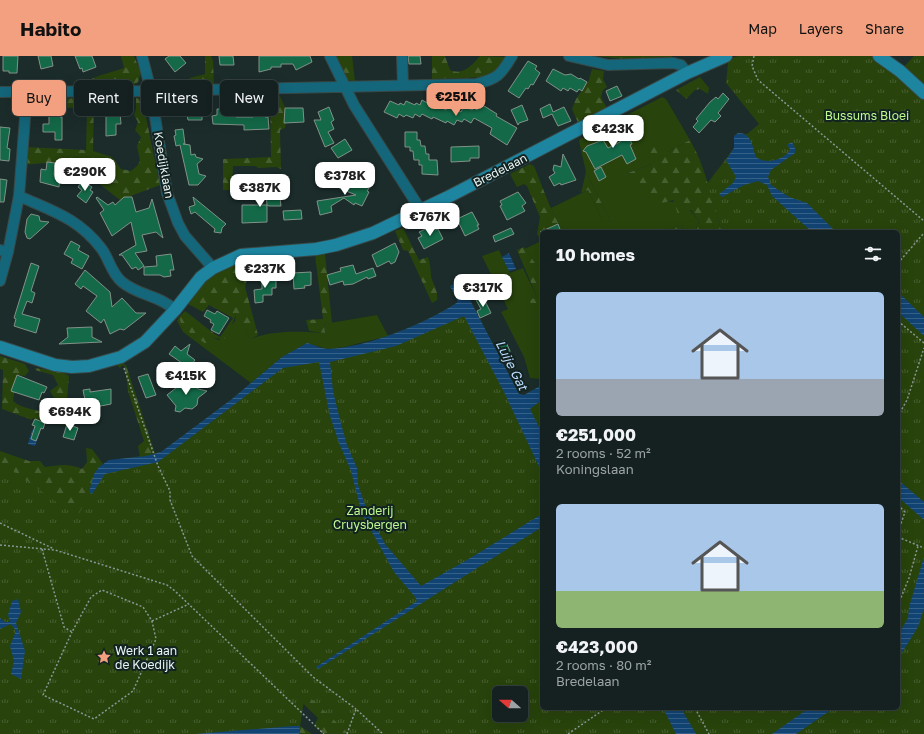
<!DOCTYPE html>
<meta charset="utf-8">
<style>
:root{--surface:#142120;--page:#1d2929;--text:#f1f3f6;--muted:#9da3a5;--line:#333e3e;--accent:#f2a07f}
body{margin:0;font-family:"Golos Text",sans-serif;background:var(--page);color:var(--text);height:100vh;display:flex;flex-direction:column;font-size:15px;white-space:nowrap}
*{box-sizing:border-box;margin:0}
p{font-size:13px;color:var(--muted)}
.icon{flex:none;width:22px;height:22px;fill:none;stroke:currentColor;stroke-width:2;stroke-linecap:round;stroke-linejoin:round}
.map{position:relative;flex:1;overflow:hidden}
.sheet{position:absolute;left:540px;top:174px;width:360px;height:480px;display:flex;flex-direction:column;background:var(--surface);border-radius:6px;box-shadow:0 4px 16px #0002,0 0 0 1px var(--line)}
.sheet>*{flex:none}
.banner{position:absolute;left:12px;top:24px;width:380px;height:36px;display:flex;gap:8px}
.needle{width:26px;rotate:290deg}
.tools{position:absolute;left:492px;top:630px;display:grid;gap:8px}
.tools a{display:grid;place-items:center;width:36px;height:36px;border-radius:6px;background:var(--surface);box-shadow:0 4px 16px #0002,0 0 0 1px var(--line);font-size:20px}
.price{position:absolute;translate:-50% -34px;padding:0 9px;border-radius:8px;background:#fff;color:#222;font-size:13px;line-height:26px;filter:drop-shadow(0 1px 2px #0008)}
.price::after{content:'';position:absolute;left:50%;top:24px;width:12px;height:9px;margin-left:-6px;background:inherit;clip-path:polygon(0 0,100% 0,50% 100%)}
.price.on{background:var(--accent);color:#111}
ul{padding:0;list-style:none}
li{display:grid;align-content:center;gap:8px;height:212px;padding:0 16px}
li span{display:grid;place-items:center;height:124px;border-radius:6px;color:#555}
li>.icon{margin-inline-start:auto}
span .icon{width:72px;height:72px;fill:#fffc;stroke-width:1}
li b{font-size:17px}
h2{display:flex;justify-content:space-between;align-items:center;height:48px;padding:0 16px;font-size:17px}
.chip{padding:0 14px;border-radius:6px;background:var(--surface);box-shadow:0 4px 16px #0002,0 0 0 1px var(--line);font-size:14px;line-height:36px}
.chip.on{background:var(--accent);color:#111}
header{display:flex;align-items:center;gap:24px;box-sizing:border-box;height:56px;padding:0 20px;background:var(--accent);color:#111}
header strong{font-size:19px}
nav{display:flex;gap:22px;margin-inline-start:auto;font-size:14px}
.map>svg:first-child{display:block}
.grass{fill:#28430c}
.forest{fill:url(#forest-firs)}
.park{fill:url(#park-tufts);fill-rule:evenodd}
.water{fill:url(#water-rules)}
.building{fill:#136948;stroke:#829289}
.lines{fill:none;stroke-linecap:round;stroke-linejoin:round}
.street-casing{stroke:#384847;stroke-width:12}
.secondary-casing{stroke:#384847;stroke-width:14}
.path{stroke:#8a9796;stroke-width:1.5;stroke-dasharray:2 2;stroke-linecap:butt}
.street{stroke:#14667b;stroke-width:10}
.secondary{stroke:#1d85a0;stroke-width:12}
.labels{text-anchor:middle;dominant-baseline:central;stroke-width:4;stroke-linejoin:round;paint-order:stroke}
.park-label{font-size:12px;fill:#bff98e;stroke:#122322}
.street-label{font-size:12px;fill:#eaf5f4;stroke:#122322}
.poi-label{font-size:12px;fill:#eaf5f4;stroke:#122322;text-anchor:start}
.water-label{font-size:13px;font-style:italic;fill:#bbdbfe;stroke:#122322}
</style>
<header>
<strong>Habito</strong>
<nav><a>Map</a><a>Layers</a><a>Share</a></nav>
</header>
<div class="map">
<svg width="924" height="678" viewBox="0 0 924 678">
<defs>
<pattern id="forest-firs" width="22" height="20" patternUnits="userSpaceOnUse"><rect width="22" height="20" fill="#28430c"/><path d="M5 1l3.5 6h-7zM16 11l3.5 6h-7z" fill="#475f30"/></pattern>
<pattern id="park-tufts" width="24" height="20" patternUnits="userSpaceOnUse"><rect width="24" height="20" fill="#28430c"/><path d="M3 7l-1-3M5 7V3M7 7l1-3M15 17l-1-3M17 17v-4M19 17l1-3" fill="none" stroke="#475f30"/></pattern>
<pattern id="water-rules" width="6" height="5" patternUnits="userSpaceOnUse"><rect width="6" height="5" fill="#124473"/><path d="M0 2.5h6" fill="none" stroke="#356088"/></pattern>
</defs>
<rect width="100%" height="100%" fill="#1b2c2b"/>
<path class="grass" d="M662,41L666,43L690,84L667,96L652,108L628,117L648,145C673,146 682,141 699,165L696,173L693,176H683L682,169L660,176H563L551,152L588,134L603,165L611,166L586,116L579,85L580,83Z
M541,185L542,186V217L525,193Z
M499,194L510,217L523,212L537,241L530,244L542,266V323L530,322L524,301L501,256L508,253L482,200Z
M236,257L251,283C269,274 304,275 325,277L324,268L377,259L388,280L344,291L327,293L307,287L282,301L251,327L183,276L177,265L179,261L182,271L219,284L235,265Z"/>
<path class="forest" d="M121,0H134L141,17L138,26L131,31H86L87,26C93,20 114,16 124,12Z
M205,0H211L213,5L214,28H183L190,22L205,18Z
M332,0H352L355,25L346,24Z
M432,0H445L450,14C463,20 472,9 480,0L506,1L501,11L488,21L432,23Z
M595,0H672V1L624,3Z
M592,13L604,15L603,23L607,31L603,34L601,41L608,54L579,69L572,53L576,43L589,24Z
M700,21L709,32L708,38L700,33L695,34L686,43L676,34Z
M270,38H279L288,58L285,72L280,74L281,113L276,111L259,112L255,110H233L232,134H223V103L271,101Z
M94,42L93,95L112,101L121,113L131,115L137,110L140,105L137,90L141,81L135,74L138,66L134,59L136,53V42L141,43L143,47L160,129L120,144C83,115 73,102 24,109L26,91L86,94L87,51L63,52V60H54L51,54L30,49L31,46L41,43Z
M690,84C706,111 712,146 722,176H693L696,173L699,165L691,154L678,158L673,144C646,154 639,138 628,117L652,108L645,100V88L659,85L667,96Z
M530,108L534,110L549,148L563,176H542V186L537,178L540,161L527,130L524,128L517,131L510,118Z
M586,116L611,166L608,168L603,165L588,134L581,137Z
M682,169L683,176H660Z
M403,172L419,204L428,201C431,209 430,216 432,224C435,231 438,236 437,244L432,247L408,195L403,194L395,175Z
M524,191L542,217V266L529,244L537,241L517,194Z
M325,198L332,267L324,268L325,277L309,275L306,264L323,263L315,199Z
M252,204L245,231L258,279L251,283L236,258L228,279L224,283L211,282L206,288L182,271L179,261L185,255C198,264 207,274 220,281L233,262L209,249L203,256L188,248C204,226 222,206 252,204Z
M0,300L25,308L29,315L25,320L17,319L13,345C23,353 34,353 46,357L45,366L33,362L32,364L2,353L3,314L0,313Z
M120,307L126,309L155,397L140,401L138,390L144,385L128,335L125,311L122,309L120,312L117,309Z
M35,312L62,316L69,320L65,369L52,367C55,358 52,351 54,342L50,335L58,329L53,319L35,314Z
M86,392L92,393L103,408L99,411L360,678H323L314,670L318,662L206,554L0,449V395L29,405H40L45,411C58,409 69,407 82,413L87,406Z
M300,670L312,678H299Z"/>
<path class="park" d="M738,0H879L900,15L914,0H924V678H349L305,637L299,678H0V405L77,461L104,412L124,403L161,396L232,343L282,301L307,287C314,289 322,293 328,293C366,292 427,267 458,246L450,230L460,225L519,338L524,339L542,329V652H898V176H722L707,128L734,92V80L738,77L747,78L759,68L726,27L728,7L725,4ZM499,637H521V659H499Z"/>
<path class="water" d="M738,77C752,77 752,90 756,101C766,108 779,105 788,97L790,93L787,89L792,86L795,92V97L771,114L768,121L771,129L789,141L807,147L836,176H812L772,140L767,129L758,125L744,129L722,141L719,138L733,127L736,121L726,104L734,92V80Z
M509,197L516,213L509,215L502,201Z
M460,225L519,338L524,339L542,329V344L530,353L542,377V417L505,338L464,260L396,290L330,306L333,335L340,364L347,389L357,412L358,429L367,454L385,488L421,530L467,504L542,458V471L318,613L316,611L417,545L415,541L394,516L362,458L351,415L339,387L330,360L319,306L283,312L158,406L105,418L92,438L89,436L94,418L99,411L109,404L146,400L161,396L232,343L282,301L307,287C314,289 322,293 328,293C366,292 427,267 458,246L450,230Z
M898,236L924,261V280L898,256Z
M32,374L40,377L35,390L28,388Z
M898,424L924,446V464L898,441Z
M924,501V552L918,571L898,603V579L908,562L909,551Z
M18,543L21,556L16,567L25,595L21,623L11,618L14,605L10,590L16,575L11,568L0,573V562L5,566H10L8,559L12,545Z
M663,652H681L696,678H676Z
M809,652H834L796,678H772Z
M293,670H300L299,678H195Z"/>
<path class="building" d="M3,0H18L17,17H9V15H3Z
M38,0H51L53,10L41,13Z
M75,0H92L96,11L83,16L82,12L80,13Z
M169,0H180L186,7L175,16L165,3Z
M219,0H233L234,9H220Z
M259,0H310L312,6L296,14L293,8H281V11H271V13L259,16Z
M408,0H420L421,8H409Z
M528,5L537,10L535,13L540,17L533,29L531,28L528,33L526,32L519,42L508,35Z
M553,13L565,19L571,18L579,23L580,22L587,26L582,35L579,33L577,36L570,32L568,35L563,32L561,35L546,25Z
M617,30L622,40L610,45L606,35Z
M723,37L729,43L718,57L721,60L715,66L711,64L699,77L693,71L698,65L696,63L710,46L716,41L718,43Z
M198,40H202V64H188L187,59H183V47L196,46Z
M422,44L431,49L432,46L446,54L448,51L456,56L457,54L461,56L464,50L472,54L474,52L477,54L481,48L497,58L496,60L517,72L507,89L490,78L492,72L474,62L471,67L464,63L462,66L457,64L454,69L447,65L446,67L433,61L432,63L422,58L420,61L415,58L413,62L406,59L404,61L399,58L397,62L384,56L390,45L399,49L400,47L404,49L406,45L415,49L416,47L420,49Z
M550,48L553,56L564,51L571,65L558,70L552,58L543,62L540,53Z
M522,49L528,64L519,67L518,69L511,54Z
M329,51L334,64L331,66L334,73L328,76L334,87L325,91L314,64H321L318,56Z
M253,52H265V61H268L269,73L244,74V69L213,68L212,60L217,59V53H232V59H236V61H253Z
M285,52H303L304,66L284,67Z
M49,55H60V61H62V84H55V76H43V68H49Z
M120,57L121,68H116V79L106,80V58Z
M631,66L638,78L629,82L632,88L630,89L636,103L627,108L622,99L595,113L586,96L583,95L587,90L603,84L608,92L620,86V85L625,82L622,71Z
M0,71L10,72L7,92L10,93L9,105L0,104Z
M183,73L185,88H183L190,89L191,99L195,98L196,101L203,103L197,108L199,118L206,120L198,129H189L180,89L176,90L174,80L176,79L175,74Z
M405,76H417V84H420L421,90H425L426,98H429V104H437L438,119L422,118V109H419V104H414L413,95H410V91H405Z
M345,83L352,94L338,102L331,92Z
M479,90V102H470V105L451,106V91Z
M563,98L576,124L561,129L560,127L554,130L549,121L555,117L553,114L554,109L561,111Z
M47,106L55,107L54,119H60L59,131L40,126L41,113L46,114Z
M601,111L606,121L599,125L594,115Z
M335,121L360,131L362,128L369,132L367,135L369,136L362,150L355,147L354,149L344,142L331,150L332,156L320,159L317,145L356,139L339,132Z
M0,123L7,124L4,146H0Z
M82,125L92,131L90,134L93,136L86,147L77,140L82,134L78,131Z
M265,128H272L273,141H280L281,150H269L267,149V166L242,167V149H267Z
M518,136L526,147L522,150L525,155L507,164L500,150L502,149L500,145Z
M97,141L108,149L113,146L115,149L124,141H132L136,156L149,152L152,143L163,182L156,176L142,179L147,195L135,197L144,210L138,214L136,211L132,213L122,199H119L136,189L131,166L112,180L100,157L104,154L96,142Z
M193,141L226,168L222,172L221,177L214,176L215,173L195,156L191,158L189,151L195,149Z
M301,154L302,163L284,164L283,155Z
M472,156L479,169H477L479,173L465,180L457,163Z
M31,158L39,160L40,165L49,166L30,183L27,182L25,176L27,163Z
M558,168L561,176H540Z
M432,170L435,174L438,173L443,183L424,193L418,182L422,180L419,176Z
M511,172L514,178L495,186L493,180Z
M71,185L80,190L78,194L89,200L82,213L71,207L73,203L64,198Z
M395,187L399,196L395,206L391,208L389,205L377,211L372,199Z
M171,198L174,214H170L171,220L164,221L160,219H144V211L157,210L156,200Z
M31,207L39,210L31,235L35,237L32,247L27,245L22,258L40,263L36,277L14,270L16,263L14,262Z
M353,209L356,218L373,212L376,220L368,223L367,221L353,228L344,229L343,225L330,229L327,219L341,215L340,212Z
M85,214L110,236L112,251L122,242L136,257H146L124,274L120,273L110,278L104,263L101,267L86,255L97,240L83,230L81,233L75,228Z
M311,216V229L304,230L305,232L294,233L293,217Z
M270,218L271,224H276V232H272V239H263V246L255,247L254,234L262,233V220Z
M483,241L491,257L480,262L477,255L481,253L476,244Z
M207,254L215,258L217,255L229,262L219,278L211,274L214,268L210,266L211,264L204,260Z
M92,271V281L102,286L59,288L68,281L67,272Z
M505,284L510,295L509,298L505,301L497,288Z
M190,288L187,298L195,304L189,312L169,298L175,290L181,295Z
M148,318L156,339L146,342L138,321Z
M17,319L47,331L44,337L42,336L39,344L11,335Z
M190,321L198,333L207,335L198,342L197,349L192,353L185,352L180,356L175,355L176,350L167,339Z
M90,333V336L111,333V348L90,352L88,344H85L83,334Z
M35,363L45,367L43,373L41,372L36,385L31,383L35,370L32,369Z
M67,368L78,372L74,384L63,381Z"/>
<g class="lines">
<defs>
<path id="street" d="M142,0L151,35L167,137L178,167L185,180L213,212
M330,0L354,49L420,153
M402,0L403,29
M569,0L608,9L673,7L681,9L687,17
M0,36L151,35L476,28C497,23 501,19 512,0
M19,140C52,155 78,162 101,192C109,202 111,217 122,226C139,240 159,239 175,254
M0,194L8,196L19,140L27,36
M0,225L8,196"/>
<path id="secondary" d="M879,0L900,15L924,37
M0,291L55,309L72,311L89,310L121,301L145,286L175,254L201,221L213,212L241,199L316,193L336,189L373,177L448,141L687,17L726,0"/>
</defs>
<use href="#street" class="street-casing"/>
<use href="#secondary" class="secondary-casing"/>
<path class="path" d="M754,0L752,10L758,24L924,165
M898,207L924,177
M898,265L924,287
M124,312L158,410L170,435V444L192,500L313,621L356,653
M898,360L907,344L924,292
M898,449L905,456L898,476
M0,467L54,493
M898,481L924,492
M0,489L55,494L167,529L175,535L324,678
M42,493L64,571L72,576L91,541L102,534L143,551L152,565L156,583L133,635L94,663L43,639L72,576
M898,549L909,522L918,490
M152,565L189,548
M695,652L709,678
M347,678L356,653L383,678
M568,678L606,652"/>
<use href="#street" class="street"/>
<use href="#secondary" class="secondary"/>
</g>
<defs>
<symbol id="sight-bare" viewBox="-9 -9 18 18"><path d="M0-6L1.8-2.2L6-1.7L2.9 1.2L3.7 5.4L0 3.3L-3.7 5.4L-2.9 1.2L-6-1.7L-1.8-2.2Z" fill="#f2a07f" stroke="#122322" stroke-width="2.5" paint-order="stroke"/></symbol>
</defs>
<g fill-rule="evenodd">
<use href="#sight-bare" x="94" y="591" width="20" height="20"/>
</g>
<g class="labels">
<g class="park-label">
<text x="867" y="59">Bussums Bloei</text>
<text x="370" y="454">Zanderij<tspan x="370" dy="14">Cruysbergen</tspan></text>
</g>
<g class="street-label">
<text transform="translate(164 109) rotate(80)">Koedijklaan</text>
<text transform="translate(500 114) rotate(-27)">Bredelaan</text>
</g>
<g class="poi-label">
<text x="115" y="594">Werk 1 aan<tspan x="115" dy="14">de Koedijk</tspan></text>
</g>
<g class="water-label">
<text transform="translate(512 309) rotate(63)">Luije Gat</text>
</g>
</g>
</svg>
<div class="tools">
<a><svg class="needle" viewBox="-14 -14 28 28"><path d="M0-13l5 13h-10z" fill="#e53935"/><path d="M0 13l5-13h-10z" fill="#9da3a5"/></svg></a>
</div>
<b class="price on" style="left:456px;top:61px">€251K</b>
<b class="price" style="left:613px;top:93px">€423K</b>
<b class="price" style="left:85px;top:136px">€290K</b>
<b class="price" style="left:345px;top:140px">€378K</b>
<b class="price" style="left:260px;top:152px">€387K</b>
<b class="price" style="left:430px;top:181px">€767K</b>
<b class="price" style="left:265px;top:233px">€237K</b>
<b class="price" style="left:483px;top:252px">€317K</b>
<b class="price" style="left:186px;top:340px">€415K</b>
<b class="price" style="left:70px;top:376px">€694K</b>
<div class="banner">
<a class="chip on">Buy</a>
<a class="chip">Rent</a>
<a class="chip">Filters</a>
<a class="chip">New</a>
</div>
<section class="sheet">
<h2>10 homes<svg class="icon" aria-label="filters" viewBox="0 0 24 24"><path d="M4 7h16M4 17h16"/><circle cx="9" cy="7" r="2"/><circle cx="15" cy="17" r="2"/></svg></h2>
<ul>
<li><span style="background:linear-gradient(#a9c7e8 70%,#9aa5b1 0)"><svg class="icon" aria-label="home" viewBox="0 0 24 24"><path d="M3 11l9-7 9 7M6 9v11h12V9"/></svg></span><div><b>€251,000</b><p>2 rooms · 52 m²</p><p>Koningslaan</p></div></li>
<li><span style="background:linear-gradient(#a9c7e8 70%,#8fb573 0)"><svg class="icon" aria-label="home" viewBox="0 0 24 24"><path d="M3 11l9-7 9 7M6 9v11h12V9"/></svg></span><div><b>€423,000</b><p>2 rooms · 80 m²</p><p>Bredelaan</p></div></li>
</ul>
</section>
</div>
